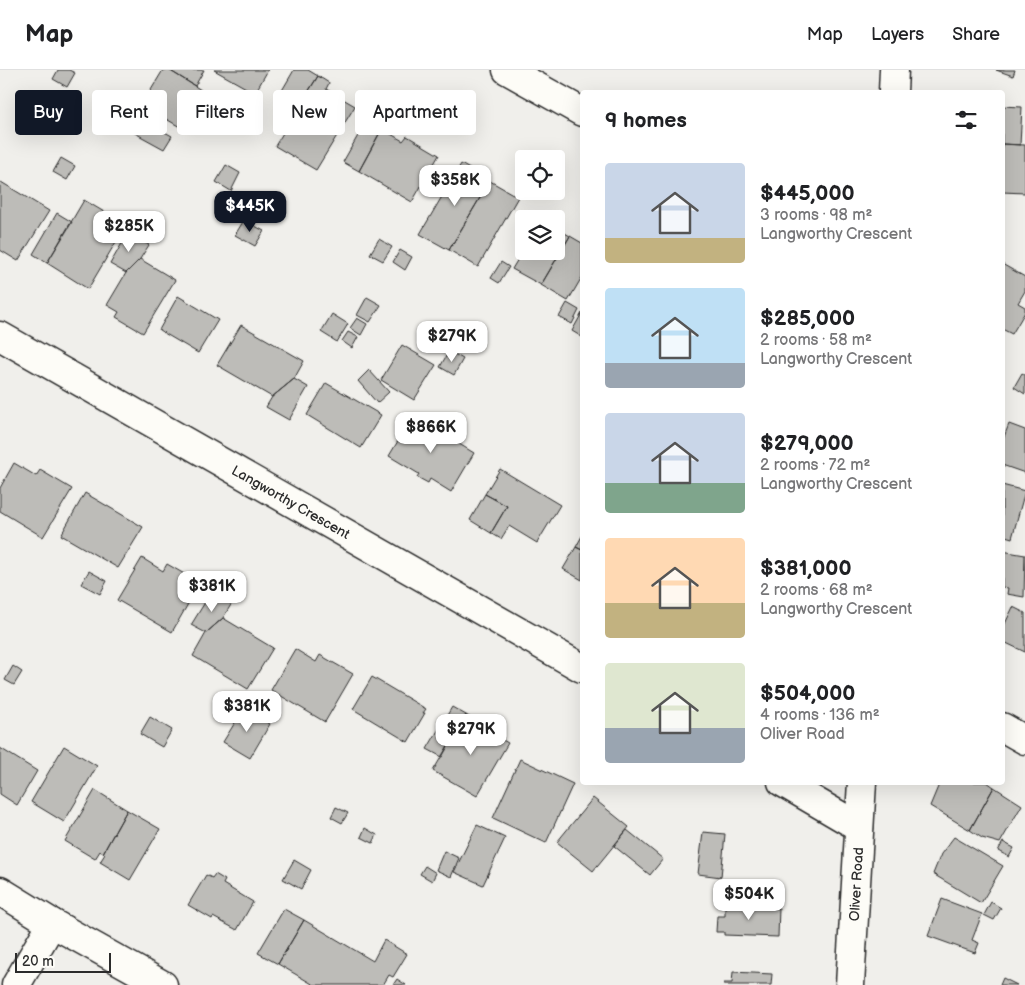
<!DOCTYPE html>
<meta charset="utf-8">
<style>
:root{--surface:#fff;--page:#f2f2f2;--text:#202124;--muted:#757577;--line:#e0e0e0;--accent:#111827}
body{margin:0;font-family:"Balsamiq Sans",sans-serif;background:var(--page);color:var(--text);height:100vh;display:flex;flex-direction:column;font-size:19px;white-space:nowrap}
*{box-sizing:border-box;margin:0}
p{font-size:16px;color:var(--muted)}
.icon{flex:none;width:28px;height:28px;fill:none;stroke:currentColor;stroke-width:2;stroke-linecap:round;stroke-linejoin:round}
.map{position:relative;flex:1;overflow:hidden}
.side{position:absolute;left:580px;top:20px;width:425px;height:695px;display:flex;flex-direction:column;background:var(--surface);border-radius:5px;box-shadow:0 5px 20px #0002}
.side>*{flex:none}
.hud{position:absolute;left:15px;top:20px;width:475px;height:45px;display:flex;gap:10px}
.fabs{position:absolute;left:515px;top:80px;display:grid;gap:10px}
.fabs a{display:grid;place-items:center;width:50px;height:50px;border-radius:5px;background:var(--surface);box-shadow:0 5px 20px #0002;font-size:25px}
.scale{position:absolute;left:15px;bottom:12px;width:96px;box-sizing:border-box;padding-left:5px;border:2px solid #2b2b2b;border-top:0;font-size:14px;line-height:18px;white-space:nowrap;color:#2b2b2b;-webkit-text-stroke:4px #fdfcf7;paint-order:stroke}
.price{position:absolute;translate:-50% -42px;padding:0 11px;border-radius:10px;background:#fff;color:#222;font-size:16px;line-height:32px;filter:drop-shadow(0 1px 2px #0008)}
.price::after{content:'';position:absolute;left:50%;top:30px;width:15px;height:11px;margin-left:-8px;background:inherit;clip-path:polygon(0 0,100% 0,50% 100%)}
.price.on{background:var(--accent);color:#fff}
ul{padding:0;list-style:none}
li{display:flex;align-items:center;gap:15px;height:125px;padding:0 25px}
li span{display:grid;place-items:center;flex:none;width:140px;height:100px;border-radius:5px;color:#555}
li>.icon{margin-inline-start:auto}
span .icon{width:60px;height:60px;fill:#fffc;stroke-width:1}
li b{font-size:21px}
h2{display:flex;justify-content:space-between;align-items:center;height:60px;padding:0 25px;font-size:21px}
.chip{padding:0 18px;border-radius:5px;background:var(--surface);box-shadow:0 5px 20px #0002;font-size:18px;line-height:45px}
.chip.on{background:var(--accent);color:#fff}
header{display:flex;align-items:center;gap:30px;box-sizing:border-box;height:70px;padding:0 25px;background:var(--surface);border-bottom:1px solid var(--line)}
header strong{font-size:24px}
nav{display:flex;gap:28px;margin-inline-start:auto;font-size:18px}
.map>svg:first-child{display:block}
.building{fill:#bdbcb8;stroke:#2b2b2b}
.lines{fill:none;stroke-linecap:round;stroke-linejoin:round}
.street-casing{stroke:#2b2b2b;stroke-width:31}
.secondary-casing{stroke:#2b2b2b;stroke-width:31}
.street{stroke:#fdfcf7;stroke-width:28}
.secondary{stroke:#fdfcf7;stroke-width:28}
.labels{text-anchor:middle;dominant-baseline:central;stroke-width:5;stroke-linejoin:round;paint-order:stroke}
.street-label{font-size:14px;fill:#2b2b2b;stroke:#fdfcf7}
</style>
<header>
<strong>Map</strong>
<nav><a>Map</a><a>Layers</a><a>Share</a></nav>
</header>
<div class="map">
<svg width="1025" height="915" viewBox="0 0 1025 915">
<rect width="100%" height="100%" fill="#f0efeb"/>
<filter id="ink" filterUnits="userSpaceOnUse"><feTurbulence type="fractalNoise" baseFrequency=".02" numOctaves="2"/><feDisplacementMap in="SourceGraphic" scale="10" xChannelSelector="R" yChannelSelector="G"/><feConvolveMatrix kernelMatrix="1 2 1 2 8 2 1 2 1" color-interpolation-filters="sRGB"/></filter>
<g filter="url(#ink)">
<path class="building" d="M58,0H69L75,3L67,17L53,9Z
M163,0H169L201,20L180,57L142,35Z
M169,0H204L195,16Z
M214,0H268L255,23Z
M294,0H308L318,6L296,41L277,29Z
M996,0H1015L1013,6Z
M318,6L329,13L326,19L355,36L316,100L275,76Z
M1002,36L1022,37L1020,75L1002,74Z
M141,49L172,66L164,79L133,62Z
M364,55L379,64L359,101L343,92Z
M382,59L403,71L407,66L439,85L412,132L359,101Z
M1002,74L1025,75V123L1002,122Z
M61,88L75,96L67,110L53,102Z
M461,94L490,111L449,180L420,164Z
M226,95L240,103L231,121L216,112Z
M490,111L518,127L478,197L449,180Z
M1,112L49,141L18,191L0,180V115Z
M84,130L126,155L88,219L47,193Z
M57,143L72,152L47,193L33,184Z
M244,150L264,161L255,176L235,165Z
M556,158L570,166L541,215L512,199L524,179V181H556Z
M128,163L149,175L140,189L126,203L110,194Z
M570,166L582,173V207L568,231L541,215Z
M379,169L392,177L383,191L370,184Z
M400,180L412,187L405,200L393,192Z
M140,189L175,210L143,263L116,247L119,242L107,235L126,203Z
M501,192L509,197L499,213L491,208Z
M1002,194L1025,207V221L1018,233L1025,237V242L1012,264L1002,259Z
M178,226L218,250L198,283L159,260Z
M367,227L381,235L370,252L357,245Z
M567,233L579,240L572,254L559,247Z
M582,243V267L572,261Z
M332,244L348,254L337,272L321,262Z
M357,248L367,254L361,265L350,258Z
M461,253L473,260L468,270L456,263Z
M241,255L304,291L294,309L272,327L217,295Z
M348,262L358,267L352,278L342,271Z
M402,275L436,295L414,330L381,310Z
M449,281L463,289L454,305L440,297Z
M369,300L389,322L377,333L358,311Z
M1022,303L1025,305V324L1014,317Z
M294,309L308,317L289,350L266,337L272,327Z
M326,313L381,345L361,378L307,345Z
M413,346L474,383L451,422L430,409L428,413L417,407L419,404L389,386Z
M1009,354L1025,360V403L1002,395V372Z
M14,393L36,406L40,400L72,419L43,467L0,441V418Z
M500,399L560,435L537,473L509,456L501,469L491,463L507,436L485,424Z
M1002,415L1025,421L1012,468L1002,465Z
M85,423L143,457L118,498L61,465Z
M485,424L507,436L491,463L470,450Z
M582,466V480L576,477Z
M576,477L582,480V510L563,499Z
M1002,481L1025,485L1024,527L1007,524L1008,518L1002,517Z
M142,488L163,501L167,494L200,513L172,562L117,530Z
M89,501L107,511L100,524L81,514Z
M212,521L232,533L223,548L206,563L191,555Z
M1013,537L1025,543V582L1002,571V560Z
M223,548L273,578L248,619L193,586L206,563Z
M295,579L316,592L320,585L353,604L325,652L271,620Z
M13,596L22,602L14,615L5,610Z
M372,607L426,639L423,643H425L408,672L353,639Z
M452,637L466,645L442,687L427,679Z
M244,638L270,654L250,688L223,672Z
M466,645L484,656L483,659L508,673L477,726L433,701Z
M150,647L172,660L162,677L140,664Z
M64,676L97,696L64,752L31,732Z
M0,678L37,701L17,735L0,724Z
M520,689L573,714L546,773L493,748Z
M940,712H987L994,717L970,760L930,736Z
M994,717L1022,735L1000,773L982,768L970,760Z
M95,720L127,740L103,783L100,781L95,789L65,771Z
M593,728L629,757L593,801L557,772Z
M336,737L348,743L342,753L331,747Z
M127,740L160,759L130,810L100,792L105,784L103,783Z
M477,755L505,768L483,815L454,802Z
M365,758L377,765L373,773L361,767Z
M627,760L663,789L650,805L614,776Z
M703,762L725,764L721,807L698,804Z
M954,767L1003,796L981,833L933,804L941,784Z
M1003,772L1014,778L1009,787L998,781Z
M444,781L459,788L451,807L436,800Z
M294,790L311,800L301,819L283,809Z
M425,796L436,803L432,811L420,804Z
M215,804L225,810L223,814L253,832L237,860L213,847L212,849L188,835L206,805L212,808Z
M942,829L982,844L972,870L979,873L975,883L928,866Z
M991,832L1001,838L994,850L984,845Z
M725,833L771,836V838H779L778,867L724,865V862H716L717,846H725Z
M284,839L304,850L278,894L258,883Z
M304,850L373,891L384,870L407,884L393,907L389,905L383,915H314L278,894Z
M733,902L772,904L771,915H724V913H732Z
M1003,908L1017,915H1000Z
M397,909L406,915H393Z"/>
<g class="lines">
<defs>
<g id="street">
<path d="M507,0L582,42"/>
<path id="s1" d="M0,266L582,598"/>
<path d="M1002,657L1025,670"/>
<path d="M782,712L859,757"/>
<path d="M0,821L52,853L163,915"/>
<path d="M16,915L52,853"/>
</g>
<g id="secondary">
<path d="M893,22L894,0"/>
<path id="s2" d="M850,915L862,712"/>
</g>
</defs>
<use href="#street" class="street-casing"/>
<use href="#secondary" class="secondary-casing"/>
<use href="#street" class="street"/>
<use href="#secondary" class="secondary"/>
</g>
</g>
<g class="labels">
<g class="street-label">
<text stroke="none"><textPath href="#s1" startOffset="335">Langworthy Crescent</textPath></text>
<text stroke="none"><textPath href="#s2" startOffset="101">Oliver Road</textPath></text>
</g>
</g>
</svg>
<div class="fabs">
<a><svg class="icon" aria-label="locate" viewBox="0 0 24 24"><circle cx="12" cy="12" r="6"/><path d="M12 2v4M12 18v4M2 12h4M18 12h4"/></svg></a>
<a><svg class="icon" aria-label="layers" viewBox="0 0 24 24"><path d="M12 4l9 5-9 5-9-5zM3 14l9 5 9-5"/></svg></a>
</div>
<div class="scale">20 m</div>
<b class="price" style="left:455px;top:137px">$358K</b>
<b class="price on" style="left:250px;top:163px">$445K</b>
<b class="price" style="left:129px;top:183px">$285K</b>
<b class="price" style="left:452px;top:293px">$279K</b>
<b class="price" style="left:431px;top:384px">$866K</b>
<b class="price" style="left:212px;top:543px">$381K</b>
<b class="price" style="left:247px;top:663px">$381K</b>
<b class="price" style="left:471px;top:686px">$279K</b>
<b class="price" style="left:749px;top:851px">$504K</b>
<div class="hud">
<a class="chip on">Buy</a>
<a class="chip">Rent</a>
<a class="chip">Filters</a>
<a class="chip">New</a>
<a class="chip">Apartment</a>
</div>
<section class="side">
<h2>9 homes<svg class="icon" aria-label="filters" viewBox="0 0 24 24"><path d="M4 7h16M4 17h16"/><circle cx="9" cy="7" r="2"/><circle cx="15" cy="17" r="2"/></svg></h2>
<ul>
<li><span style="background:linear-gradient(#c9d6e8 75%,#c2b280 0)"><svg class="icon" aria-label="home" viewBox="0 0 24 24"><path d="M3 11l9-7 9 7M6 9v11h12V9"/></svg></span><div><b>$445,000</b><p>3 rooms · 98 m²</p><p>Langworthy Crescent</p></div></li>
<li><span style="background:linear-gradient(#bfe0f5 75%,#9aa5b1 0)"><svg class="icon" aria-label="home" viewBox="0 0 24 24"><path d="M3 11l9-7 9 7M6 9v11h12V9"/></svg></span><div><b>$285,000</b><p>2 rooms · 58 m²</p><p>Langworthy Crescent</p></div></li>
<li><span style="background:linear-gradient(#c9d6e8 70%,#7fa58c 0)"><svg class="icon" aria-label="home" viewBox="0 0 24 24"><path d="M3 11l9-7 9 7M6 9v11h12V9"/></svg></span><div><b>$279,000</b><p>2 rooms · 72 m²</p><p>Langworthy Crescent</p></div></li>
<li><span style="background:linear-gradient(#ffd9b3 65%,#c2b280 0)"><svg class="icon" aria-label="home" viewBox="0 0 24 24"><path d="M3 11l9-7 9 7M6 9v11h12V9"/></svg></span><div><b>$381,000</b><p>2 rooms · 68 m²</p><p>Langworthy Crescent</p></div></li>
<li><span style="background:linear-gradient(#dfe7d0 65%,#9aa5b1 0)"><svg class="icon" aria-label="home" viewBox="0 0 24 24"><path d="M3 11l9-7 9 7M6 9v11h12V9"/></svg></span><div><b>$504,000</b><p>4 rooms · 136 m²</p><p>Oliver Road</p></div></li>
</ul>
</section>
</div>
